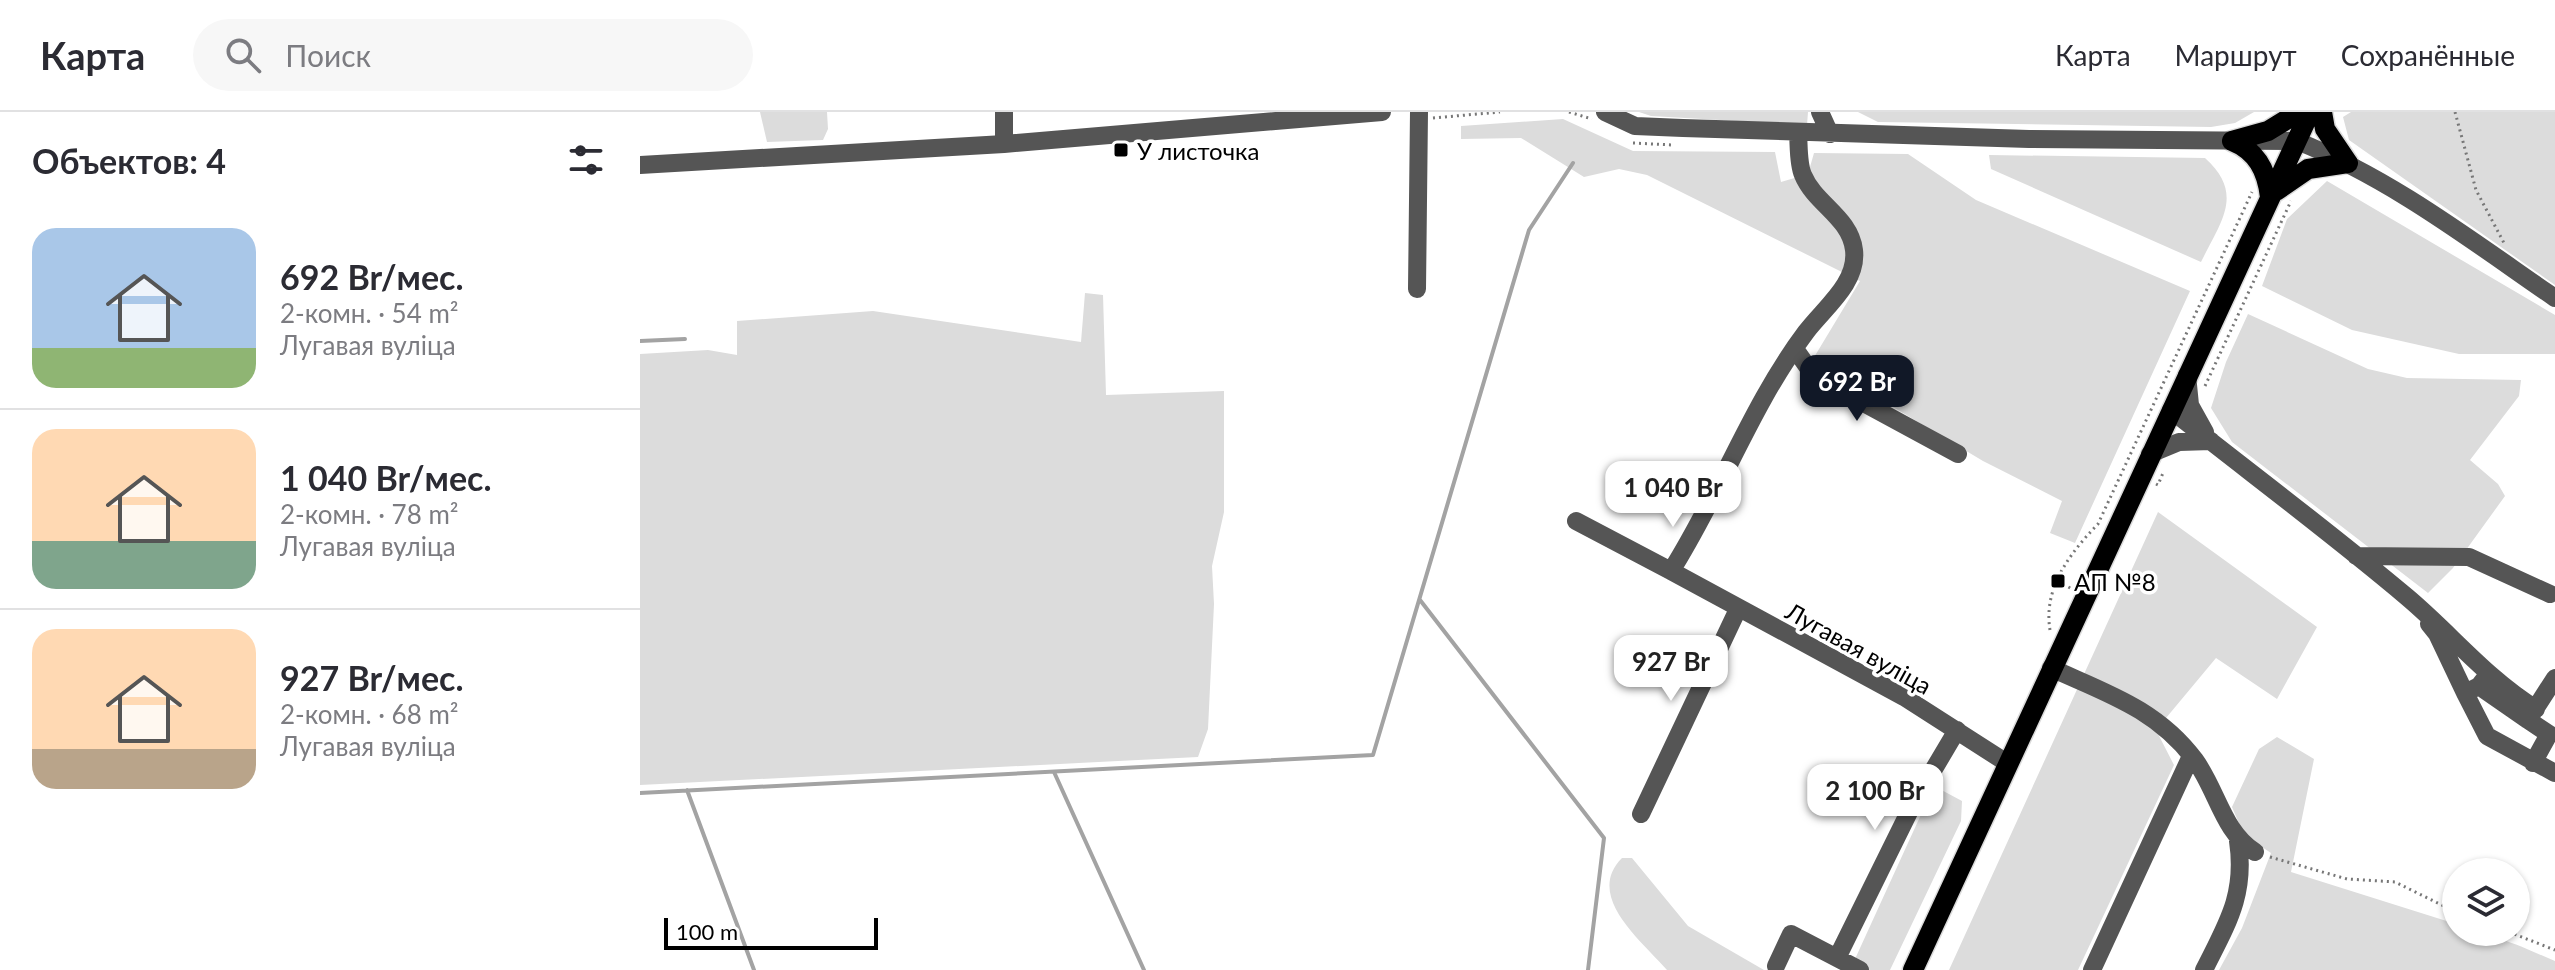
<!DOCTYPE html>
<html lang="ru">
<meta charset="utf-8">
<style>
:root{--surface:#fff;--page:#f7f7f7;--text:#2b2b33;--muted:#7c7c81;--line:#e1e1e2;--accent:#111827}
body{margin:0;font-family:Lato,sans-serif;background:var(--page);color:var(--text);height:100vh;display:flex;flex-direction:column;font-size:30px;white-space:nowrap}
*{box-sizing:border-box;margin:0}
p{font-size:26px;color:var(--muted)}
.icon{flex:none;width:44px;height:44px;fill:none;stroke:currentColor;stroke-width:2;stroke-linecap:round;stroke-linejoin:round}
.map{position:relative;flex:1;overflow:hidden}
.panel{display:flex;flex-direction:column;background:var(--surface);width:640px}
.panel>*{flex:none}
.fabs{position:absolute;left:1802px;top:746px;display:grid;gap:16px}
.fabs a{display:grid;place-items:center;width:88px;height:88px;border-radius:50%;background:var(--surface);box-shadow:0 2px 6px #0004;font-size:40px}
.scale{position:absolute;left:24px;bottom:20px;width:214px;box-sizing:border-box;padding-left:8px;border:4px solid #000;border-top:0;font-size:22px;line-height:28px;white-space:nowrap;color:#000;-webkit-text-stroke:6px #fff;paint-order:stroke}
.price{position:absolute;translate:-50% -68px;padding:0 18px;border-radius:16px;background:#fff;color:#222;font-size:26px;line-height:52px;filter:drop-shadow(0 2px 4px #0008)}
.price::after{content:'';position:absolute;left:50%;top:48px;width:24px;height:18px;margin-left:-12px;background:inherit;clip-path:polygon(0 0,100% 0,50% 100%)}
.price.current{background:var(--accent);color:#fff}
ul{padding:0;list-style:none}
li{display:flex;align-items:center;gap:24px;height:200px;padding:0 32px}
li+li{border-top:2px solid var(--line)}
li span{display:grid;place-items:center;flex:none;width:224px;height:160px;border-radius:24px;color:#555}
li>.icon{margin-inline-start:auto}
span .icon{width:96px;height:96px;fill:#fffc;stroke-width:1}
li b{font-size:34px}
h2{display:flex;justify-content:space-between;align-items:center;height:96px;padding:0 32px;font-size:34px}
header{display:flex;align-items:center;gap:48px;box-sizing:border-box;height:112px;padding:0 40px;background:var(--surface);border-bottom:2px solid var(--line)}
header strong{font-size:38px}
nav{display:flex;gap:44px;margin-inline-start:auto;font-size:28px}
.search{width:560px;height:72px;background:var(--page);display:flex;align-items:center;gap:20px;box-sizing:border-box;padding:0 28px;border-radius:44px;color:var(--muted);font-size:30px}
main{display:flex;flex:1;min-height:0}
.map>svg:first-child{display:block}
.green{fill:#dcdcdc}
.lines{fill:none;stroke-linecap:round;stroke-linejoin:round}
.stream{stroke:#a3a3a3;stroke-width:4}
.major-casing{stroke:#dbdbdb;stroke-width:23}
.path{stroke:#777;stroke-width:3;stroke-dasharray:2 4;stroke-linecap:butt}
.minor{stroke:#555;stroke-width:18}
.major{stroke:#000;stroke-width:20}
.poi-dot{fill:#000;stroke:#fff;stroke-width:3}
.labels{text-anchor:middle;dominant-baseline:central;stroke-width:7;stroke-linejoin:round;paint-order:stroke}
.poi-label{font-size:24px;fill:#000;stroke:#fff;text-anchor:start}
.street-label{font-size:24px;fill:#000;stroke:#fff}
</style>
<header>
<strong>Карта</strong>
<div class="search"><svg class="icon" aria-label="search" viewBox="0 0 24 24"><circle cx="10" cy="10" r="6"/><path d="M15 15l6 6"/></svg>Поиск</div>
<nav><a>Карта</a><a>Маршрут</a><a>Сохранённые</a></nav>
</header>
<main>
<section class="panel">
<h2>Объектов: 4<svg class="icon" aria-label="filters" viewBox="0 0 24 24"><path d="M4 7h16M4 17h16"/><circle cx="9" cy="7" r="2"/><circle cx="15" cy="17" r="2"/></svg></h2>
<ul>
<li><span style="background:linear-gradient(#a9c7e8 75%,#8fb573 0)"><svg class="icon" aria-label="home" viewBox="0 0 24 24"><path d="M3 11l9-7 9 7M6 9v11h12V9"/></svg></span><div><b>692 Br/мес.</b><p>2-комн. · 54 m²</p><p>Лугавая вуліца</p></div></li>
<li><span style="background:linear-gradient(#ffd9b3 70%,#7fa58c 0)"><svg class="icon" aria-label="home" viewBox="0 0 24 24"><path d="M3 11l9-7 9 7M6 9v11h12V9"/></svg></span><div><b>1 040 Br/мес.</b><p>2-комн. · 78 m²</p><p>Лугавая вуліца</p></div></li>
<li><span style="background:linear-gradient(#ffd9b3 75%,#b9a48a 0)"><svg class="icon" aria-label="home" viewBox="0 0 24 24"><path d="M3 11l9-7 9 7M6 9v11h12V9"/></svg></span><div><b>927 Br/мес.</b><p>2-комн. · 68 m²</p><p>Лугавая вуліца</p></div></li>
</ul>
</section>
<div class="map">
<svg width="1915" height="858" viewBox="0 0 1915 858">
<rect width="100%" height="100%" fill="#fff"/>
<path class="green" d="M120,0H187L188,17L183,28L127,30Z
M999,0H1168L1167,13L1011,4Z
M1218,0H1614L1595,11L1571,15L1238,10Z
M1711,0H1915V173L1709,28L1703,5Z
M923,7L993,39L1135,40L1141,70L1168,62L1174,41L1268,42L1336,88L1550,179L1435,431L1410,421L1422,389L1343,349L1173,247L1220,169L1007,63L979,57L944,65L881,26L821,27V14Z
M1349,43L1565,46C1605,82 1581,109 1561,150L1351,57Z
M1687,69L1915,203V242H1819L1712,218L1622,174L1647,107Z
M445,181L463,183L466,283L584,279V400L572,454L574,492L568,617L558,645L0,673V242L68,238L97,243V209L233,199L441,230Z
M1608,202L1728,257L1767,266L1881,268L1879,284L1830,348L1858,372L1865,384L1813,456L1788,481L1592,330L1571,296L1586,250Z
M1518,400L1677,515L1637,587L1576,546L1516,618L1534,653L1438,858H1309Z
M1637,625L1674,647L1651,760L1816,812V820C1853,820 1882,835 1915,849V858H1579L1602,816L1631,741L1604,723L1592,695L1619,637Z
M1294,674L1322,689L1321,709L1250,858H1210Z
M982,746H992L1048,814L1124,858H1027C1002,829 944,784 982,746Z"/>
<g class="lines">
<path class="stream" d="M0,229L45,227
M780,488L964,726L948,858
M414,660L504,858
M47,678L114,858
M0,681L733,643L889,118L933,51"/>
<defs>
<path id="major" d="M1682,0L1685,17L1708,51
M1592,29L1628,19L1659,0
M1592,29C1617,39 1627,59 1630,85
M1636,79L1668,57L1708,51
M1273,858L1670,0"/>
</defs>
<use href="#major" class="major-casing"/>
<path class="path" d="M929,0L952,7
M1815,0L1836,78L1864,131
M793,6L860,0
M993,31L1033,33
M1565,274L1651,89
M1516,372L1518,373L1523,361
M1418,469L1432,477
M1410,518C1403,476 1430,441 1458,412L1612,80
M1630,745L1707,767L1755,770L1816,800
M1869,820L1915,838"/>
<path class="minor" d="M965,0L995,14L1043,16L1389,27L1657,29C1752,67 1832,129 1915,186
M1180,0L1190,22
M1158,21C1159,34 1158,52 1163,63C1175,92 1210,105 1214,138C1218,171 1184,196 1166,220C1111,293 1080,382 1031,459L1264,585L1367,651
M364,32V0
M0,53L364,32L742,0
M777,177L779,0
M1155,237L1174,264L1318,342
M1547,263L1550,293L1565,320
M1531,298C1609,360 1690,420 1767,485C1811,522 1846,566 1896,597
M1510,342L1539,330L1571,329
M936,409L1031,459
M1716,444L1829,445L1910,482
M1789,512L1797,522L1825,581
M1411,556C1466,581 1517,597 1555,648C1577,678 1583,720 1615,740
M1846,565L1839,574L1888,608L1915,566
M1839,574L1825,581L1847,624L1915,661
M1888,608L1909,622L1893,651
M1001,702L1098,497
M1197,846L1272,694L1317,618
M1136,854L1151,822L1220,858
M1452,858L1551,644
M1564,858C1587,812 1606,783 1598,729"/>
<use href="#major" class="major"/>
</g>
<g class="poi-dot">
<rect x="473" y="30" width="16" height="16" rx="4"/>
<rect x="1410" y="461" width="16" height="16" rx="4"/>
</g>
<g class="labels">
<g class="poi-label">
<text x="497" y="38">У листочка</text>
<text x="1434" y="469">АП №8</text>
</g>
<g class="street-label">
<text transform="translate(1219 536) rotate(29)">Лугавая вуліца</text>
</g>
</g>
</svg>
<div class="fabs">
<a><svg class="icon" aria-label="layers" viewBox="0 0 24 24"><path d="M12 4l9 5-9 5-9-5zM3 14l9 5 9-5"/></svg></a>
</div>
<div class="scale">100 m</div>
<b class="price current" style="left:1217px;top:311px">692 Br</b>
<b class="price" style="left:1033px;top:417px">1 040 Br</b>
<b class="price" style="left:1031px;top:591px">927 Br</b>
<b class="price" style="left:1235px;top:720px">2 100 Br</b>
</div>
</main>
